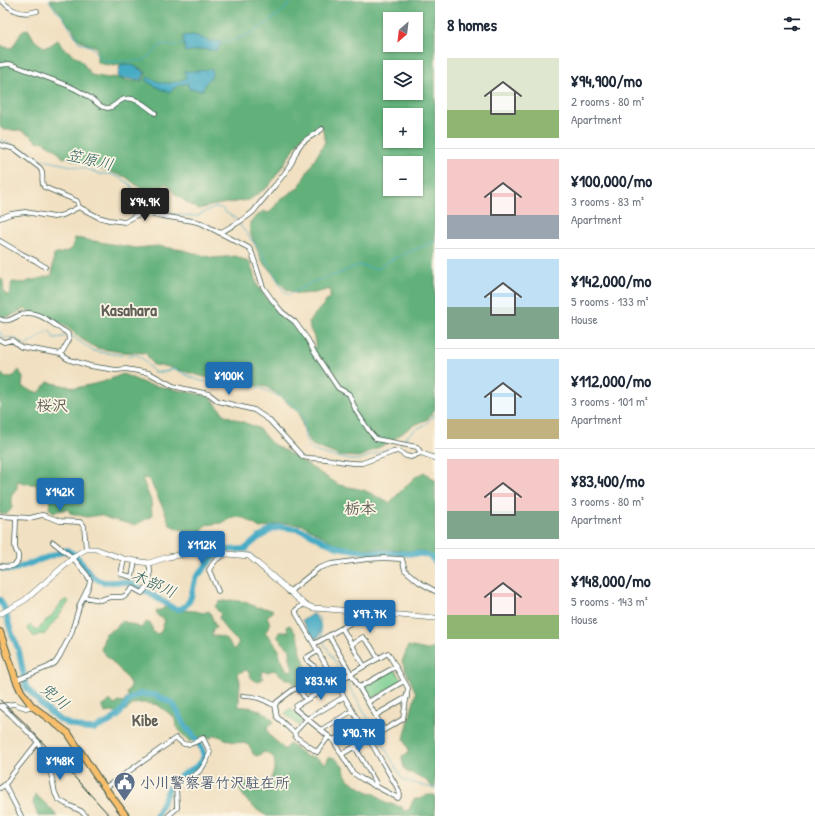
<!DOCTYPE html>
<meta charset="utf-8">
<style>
:root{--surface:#fff;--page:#f6f6f7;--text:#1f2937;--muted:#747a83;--line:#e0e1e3;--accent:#1f6fb2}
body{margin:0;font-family:"Patrick Hand","Klee One",sans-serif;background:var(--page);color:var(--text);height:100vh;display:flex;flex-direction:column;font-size:15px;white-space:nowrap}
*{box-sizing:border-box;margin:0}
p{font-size:13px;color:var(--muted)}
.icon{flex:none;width:22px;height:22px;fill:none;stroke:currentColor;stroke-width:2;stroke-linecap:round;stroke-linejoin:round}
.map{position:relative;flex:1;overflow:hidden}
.sheet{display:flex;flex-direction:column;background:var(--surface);width:380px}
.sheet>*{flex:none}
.needle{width:26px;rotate:208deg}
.buttons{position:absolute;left:383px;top:12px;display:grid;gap:8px}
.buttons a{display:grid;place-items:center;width:40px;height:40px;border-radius:0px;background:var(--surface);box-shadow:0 1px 3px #0004;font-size:20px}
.price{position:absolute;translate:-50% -34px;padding:0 9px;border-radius:4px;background:var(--accent);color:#fff;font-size:13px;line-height:26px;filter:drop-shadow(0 1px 2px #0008)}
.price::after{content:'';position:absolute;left:50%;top:24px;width:12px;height:9px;margin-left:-6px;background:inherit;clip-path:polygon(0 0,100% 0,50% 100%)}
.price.on{background:#222;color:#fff}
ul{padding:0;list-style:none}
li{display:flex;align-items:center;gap:12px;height:100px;padding:0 12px}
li+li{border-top:1px solid var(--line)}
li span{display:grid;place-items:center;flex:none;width:112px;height:80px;border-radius:0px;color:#555}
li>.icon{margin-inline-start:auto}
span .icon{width:48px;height:48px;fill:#fffc;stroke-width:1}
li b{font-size:17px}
h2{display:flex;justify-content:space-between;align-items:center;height:48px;padding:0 12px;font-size:17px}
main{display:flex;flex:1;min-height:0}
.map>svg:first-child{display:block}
.green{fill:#78cd90;stroke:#4c8562}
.forest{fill:#62b07a;stroke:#407657;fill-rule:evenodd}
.water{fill:#44abc4;stroke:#32747c}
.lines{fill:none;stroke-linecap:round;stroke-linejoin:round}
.stream{stroke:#44abc4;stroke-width:1}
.river{stroke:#44abc4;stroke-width:6}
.minor-casing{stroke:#3e5549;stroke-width:5.5}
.tertiary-casing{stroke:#3e5549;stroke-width:6}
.trunk-casing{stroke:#3e5549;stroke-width:8}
.minor{stroke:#fff;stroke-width:4}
.tertiary{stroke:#fff;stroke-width:5}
.trunk{stroke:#f7bf6c;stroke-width:6}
.rail{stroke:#1f3d34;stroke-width:1}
.labels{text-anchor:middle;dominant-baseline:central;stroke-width:3.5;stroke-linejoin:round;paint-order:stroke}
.service-label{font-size:15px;font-weight:bold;fill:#4e5e75;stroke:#fcf5e5;text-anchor:start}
.water-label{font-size:16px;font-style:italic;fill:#2a5e5f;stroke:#fcf5e5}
.neighbourhood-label{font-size:16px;font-weight:bold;fill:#626159;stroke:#fcf5e5}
.quarter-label{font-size:17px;font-weight:bold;fill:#626159;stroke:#fcf5e5}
</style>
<main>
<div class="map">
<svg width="435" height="816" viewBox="0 0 435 816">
<rect width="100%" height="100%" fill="#fcf5e5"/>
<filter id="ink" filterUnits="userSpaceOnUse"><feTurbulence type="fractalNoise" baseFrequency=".025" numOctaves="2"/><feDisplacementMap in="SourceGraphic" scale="8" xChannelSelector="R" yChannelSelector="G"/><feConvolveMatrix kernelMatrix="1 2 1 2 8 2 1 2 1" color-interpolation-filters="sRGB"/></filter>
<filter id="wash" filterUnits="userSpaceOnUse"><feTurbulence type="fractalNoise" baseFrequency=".012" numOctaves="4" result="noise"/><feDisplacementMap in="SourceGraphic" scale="16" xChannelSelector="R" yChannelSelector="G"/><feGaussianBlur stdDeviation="0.9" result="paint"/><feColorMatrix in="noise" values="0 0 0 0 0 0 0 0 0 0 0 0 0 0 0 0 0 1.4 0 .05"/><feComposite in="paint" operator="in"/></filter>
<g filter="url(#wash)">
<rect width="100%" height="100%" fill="#f1e0c1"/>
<path class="green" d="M67,599L69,602L44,635L40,634L34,637L27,628L30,625L37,631L47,619L48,620L62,602Z
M394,670H395L401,680V682L370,700L368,699L363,687Z
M290,708L304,719V721L299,726L285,714Z"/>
<path class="forest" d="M50,0H435V409L428,419L412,426L390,442L359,457L340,456L312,445L303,427L299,413L277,394L267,387L208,378L165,366L153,365L146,353L121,352L96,348L80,338L66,326L24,309C16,313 9,319 0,316V279H2C5,284 2,290 6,295L10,294C12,290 10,286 12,282L25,283L31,280H34L52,275L54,255L71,250L75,238L136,248L158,246L183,250L213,258L236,256L250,263L258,287L273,305L316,349L314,337L310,329L309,321L330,297V289L315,293L298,294L287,290L262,261L250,233V222L263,211L269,213L281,199L298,188L325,142L322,125L302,137L269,186L249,200L214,205L199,209L189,204L175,194L166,183L153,198L126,177L70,159L67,157L63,158L55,148L49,146L45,142L36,141L30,135L22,131L13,130H4L1,128L0,125V44L4,47L12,48L23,30L28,29L35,41L44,47L49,46L58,40L62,47L81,60L91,75L108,78L113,77L129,81H141L144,79L146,72L142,69L129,64H119L114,66L97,63V47L87,44L77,38L73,29L68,24L59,11L53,6ZM390,19H416V45H390ZM390,67H416V93H390ZM390,115H416V141H390ZM390,163H416V189H390Z
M19,370L23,378L22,387L39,393L48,382L76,388L103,382L123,374L146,384L209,396L225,415L258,428L271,443L292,455L339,485L364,490L389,503L414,478L424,472L435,480V562L434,558L430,554L425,551H411L388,549H369L351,547L336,544L303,525L282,523L267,527L260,528L244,518L233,517L222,523L205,525L202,532L182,530L170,525L166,514L149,479L142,478L151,501L152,516L135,525L110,519L100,515L87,517L70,513L68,509L53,512L49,508L51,499H40L36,484H29L17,481V488L12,495V508L7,514H0V373L6,378L14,376Z
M230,600L245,602L256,607L272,609L273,612L267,616C270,624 272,626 265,632L269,636L279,650V657L282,661L286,669L290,671L293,669L290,658V650L277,637L279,632H286L288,633L287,626L290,625C295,632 303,644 300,652C305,659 307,671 306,679L296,686L294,684L290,679H286L274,670L267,672L263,671L261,675L263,678L257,682C252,679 250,677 249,672L246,670L243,671L237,674V676L239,677L240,682L239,701C238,704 238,705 241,707C252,706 268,711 274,722L267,728L269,735L280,745L285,750L287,746L290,744L307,757H314L318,759L324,763H326L329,757L335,758L344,768L345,774L349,780L368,792L374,793L387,804H394L399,807L401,806L404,811L409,810L414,799H421L426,795H435V816H267C258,811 248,804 243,795C240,791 239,788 236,784V781L244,778C246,783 251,789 256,792C259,791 262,789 265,787C271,783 278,763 273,757C271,755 267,753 265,752L257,756L253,754C252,751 251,747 248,745C244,742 237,743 233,742C226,740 221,736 214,735L211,738L203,736L194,741H190L182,734L177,727L174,717L158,705L148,703H141L134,704L121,714L111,712L105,713L102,706L105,705L110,700L115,705L120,701L123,703L128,697L127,692L131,686C127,675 109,659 101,650L105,634L115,628L123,621L141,628L146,622L151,624L153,632L157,634L161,632L165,620L158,616L156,612L158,610H162L164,607L176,610L196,611L203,613L209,611L212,617L216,628L213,629L212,636C226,636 227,639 234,650L239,642C230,635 223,628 219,617L221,614L217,610L215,606L219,602Z
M408,646L427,650L435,648V787H432L424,779L420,778L411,773L407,772C403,767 402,761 402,756L407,754L409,751L404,739L416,693L402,662Z
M35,794L49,807L57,816H38L33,803Z"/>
<path class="water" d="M193,35L202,38L210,41H221L218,51L204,49L185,52L183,36Z
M124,64L132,65L145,72L142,80L118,78V75L120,65Z
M204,70L210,69L213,71L211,78C206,80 205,85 203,90L189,89L187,83L179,85L169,92L161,89L146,81L148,77C163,85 170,85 186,78L184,71H198Z
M313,614C320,621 322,627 319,637L315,639L308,630L302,620Z"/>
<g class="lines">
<path class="stream" d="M49,0L57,12L61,14L79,42L92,47L95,51L98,57L102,60L113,62L116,61L121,62L125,61H142L148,57L162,44L169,46L185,44
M220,44C251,37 272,22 294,0
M0,140L11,144L33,156L48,161L87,169L100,174H110L121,178L131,185L134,191L140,196L151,203L163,212L187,216H197L204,212L216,207L221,208L227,213L236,219L238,221
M239,224L264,256L283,290L288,295L315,281L338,274L358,265L377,269L390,260L435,241
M0,331L2,337C6,338 9,337 13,338C19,339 20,344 27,345L47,331H50L54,338H56L68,336
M71,336L75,338L93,351L128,356C141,350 146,365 154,372H164L172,369H175L191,377L201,381L246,386L260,388L270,392L292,403L300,410L304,419V432L306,440L310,448L317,452L332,456L351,460H359L387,449L399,447L400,446
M402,443L406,437L416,429L424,426L431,419L435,414
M245,549L257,560
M274,575L284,581L291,588
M293,590L299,596
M310,609L320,619L322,638
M323,641L343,676
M345,679L376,732
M377,734L403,780L435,789"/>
<path class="river" d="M0,568L11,570L15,569L67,550C80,555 85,571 95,578C104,585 112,581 122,582C126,582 132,584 136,586C144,590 153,595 160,600C165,602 169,606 173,608C176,609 180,609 182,608C194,602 191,588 196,578L214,556L221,552L226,550L245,549L258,538L264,535L267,532L273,529L281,527L297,529L307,532L323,541L337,547L368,552L423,554C429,555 432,557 435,562
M0,600L4,607L11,631L19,651L26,687L43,706L57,718L66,723L86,729H94L109,722L118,716L130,699L140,694L155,695L170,702L173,704L186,727L199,743L204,755L202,761L197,766L177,778L171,784L156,816"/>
</g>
</g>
<g filter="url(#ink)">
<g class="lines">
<defs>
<path id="minor" d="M1,0C11,11 22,16 37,11
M0,65L9,64L13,65L69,86C78,90 86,95 93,100C97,103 100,106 103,107C111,110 114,105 120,101C132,93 146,106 155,113
M0,145L15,149L40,168C45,174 40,181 44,187L77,201L79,207L98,217L109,220L125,222L135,216L143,213L193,221L201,223L249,248L252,253L263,287L273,301L282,312L295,322L308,340L314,352L338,388L349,394L356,411L370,432L376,439L417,447L421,453
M0,218L11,214L25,212L54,217L63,215L79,207
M220,233C231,226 245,220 254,211C266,194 282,180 292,162C295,156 297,147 302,143C308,137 316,134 322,129
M0,241L22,254L36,261L45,267
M0,319C11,324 16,314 27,313C41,312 54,326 66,332L68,334L69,340L61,354
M0,340L4,342L12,340L21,347L61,354L66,358L70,360L90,366L116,370L126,369L149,373L173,386L185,389L209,394L218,401L254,410L269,420L303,457C311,459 318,458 326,459C340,461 348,464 362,463L393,452L398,451L406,456L411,457L421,453L435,458
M0,516L30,518L42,515L46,516L60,521L80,522L84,526L86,549
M124,559L121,574L132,577L135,561
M0,566C8,567 20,568 18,555C17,552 15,550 15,546C15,537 16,527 16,518
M218,591L209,570C213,562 219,556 227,554
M289,592L319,568L331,564L368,559L384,558L400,559H402L405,570L419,582L435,591
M84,597L100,600L110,597H121L125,596L133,588L142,593C152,583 151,576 149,563
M304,604L296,610V613C329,671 363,729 397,787L400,794L398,798L362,779L353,773L333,740L295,709L296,706C326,688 357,670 388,653L408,688L403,719L342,754
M342,628L364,666
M329,636L384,730
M314,644L342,628L367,613
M352,644L363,637L370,645L378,658
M318,651L306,658L308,661L313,665L316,671L315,680L322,691
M16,680L48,667L55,663L59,657L71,634L80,604L89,586L90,580L87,575L73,558L53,542
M360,687L395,667
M243,696C251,696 258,697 266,701C269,703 270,704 275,705
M306,700L299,689H294L277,702L275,705L277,717L294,733L296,737L317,752L329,736
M368,702L404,681
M0,706L10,714L38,742L50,769L55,793L58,799L66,804L81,811L86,816
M0,706L14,704L26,708L32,706
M376,715L407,697
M321,730L352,711
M294,733L307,719L344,697
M333,740L361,725
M355,747L376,783L374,786
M5,785L21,816
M0,788C6,785 8,781 11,776L38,742
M105,788L176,738C178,739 181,743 184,744C190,746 198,741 203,738L210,752C207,761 202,771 193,776C187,779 181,780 176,785L177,806V808L168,816"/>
<path id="tertiary" d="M0,614L25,600L79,553L86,549H96L124,559L142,562L149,563L168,557L190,553L199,551L212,545L219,547L227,554L249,556L304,604L313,608L328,609L435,618"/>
<path id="trunk" d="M0,632L16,680L21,691L32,706L68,733L97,777L126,816"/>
</defs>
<use href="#minor" class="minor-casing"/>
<use href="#tertiary" class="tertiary-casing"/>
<use href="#trunk" class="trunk-casing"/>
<use href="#minor" class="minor"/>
<use href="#tertiary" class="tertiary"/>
<use href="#trunk" class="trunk"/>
<path class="rail" d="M0,700L24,722L110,816"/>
</g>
</g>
<defs>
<symbol id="civic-pin" viewBox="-11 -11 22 30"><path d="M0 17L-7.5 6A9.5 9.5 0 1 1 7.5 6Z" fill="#5c6f8a" stroke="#fcf5e5"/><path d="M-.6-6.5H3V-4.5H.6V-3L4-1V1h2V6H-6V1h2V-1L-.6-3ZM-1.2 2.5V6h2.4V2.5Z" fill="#fff"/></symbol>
</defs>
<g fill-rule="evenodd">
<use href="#civic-pin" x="112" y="770" width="25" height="34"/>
</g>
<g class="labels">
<g class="service-label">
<text x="140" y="782">小川警察署竹沢駐在所</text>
</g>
<g class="water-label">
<text transform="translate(90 159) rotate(13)">笠原川</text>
<text transform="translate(154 583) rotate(24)">木部川</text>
<text transform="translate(55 696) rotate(40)">兜川</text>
</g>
<g class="neighbourhood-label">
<text x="52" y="405">桜沢</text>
<text x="360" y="508">栃本</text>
</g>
<g class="quarter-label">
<text x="129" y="309">Kasahara</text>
<text x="145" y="719">Kibe</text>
</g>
</g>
</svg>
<div class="buttons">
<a><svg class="needle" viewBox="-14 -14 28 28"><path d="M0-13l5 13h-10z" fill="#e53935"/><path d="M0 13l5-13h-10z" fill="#747a83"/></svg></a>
<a><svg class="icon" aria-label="layers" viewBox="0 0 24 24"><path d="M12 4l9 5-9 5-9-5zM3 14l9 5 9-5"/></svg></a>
<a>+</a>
<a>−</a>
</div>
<b class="price on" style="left:145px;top:222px">¥94.9K</b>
<b class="price" style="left:229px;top:396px">¥100K</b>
<b class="price" style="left:60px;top:512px">¥142K</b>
<b class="price" style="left:202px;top:565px">¥112K</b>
<b class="price" style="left:370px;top:634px">¥97.7K</b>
<b class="price" style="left:321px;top:701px">¥83.4K</b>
<b class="price" style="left:359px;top:753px">¥90.7K</b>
<b class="price" style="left:60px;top:781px">¥148K</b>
</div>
<section class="sheet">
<h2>8 homes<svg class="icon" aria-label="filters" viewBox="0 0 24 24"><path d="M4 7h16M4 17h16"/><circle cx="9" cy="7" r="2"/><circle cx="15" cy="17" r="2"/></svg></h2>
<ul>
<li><span style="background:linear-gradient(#dfe7d0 65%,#8fb573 0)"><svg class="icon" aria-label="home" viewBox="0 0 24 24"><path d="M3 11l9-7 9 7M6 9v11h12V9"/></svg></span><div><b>¥94,900/mo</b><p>2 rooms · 80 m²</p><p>Apartment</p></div></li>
<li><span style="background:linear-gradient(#f6c9c9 70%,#9aa5b1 0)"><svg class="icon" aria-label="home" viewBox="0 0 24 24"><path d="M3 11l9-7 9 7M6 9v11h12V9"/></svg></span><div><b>¥100,000/mo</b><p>3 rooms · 83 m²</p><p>Apartment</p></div></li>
<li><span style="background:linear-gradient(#bfe0f5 60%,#7fa58c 0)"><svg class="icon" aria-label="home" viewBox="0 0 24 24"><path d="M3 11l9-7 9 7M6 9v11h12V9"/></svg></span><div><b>¥142,000/mo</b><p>5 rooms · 133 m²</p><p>House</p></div></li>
<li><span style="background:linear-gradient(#bfe0f5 75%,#c2b280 0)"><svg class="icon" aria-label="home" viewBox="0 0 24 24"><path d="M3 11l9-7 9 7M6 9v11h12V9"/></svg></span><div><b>¥112,000/mo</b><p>3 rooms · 101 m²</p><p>Apartment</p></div></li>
<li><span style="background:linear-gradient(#f6c9c9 65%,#7fa58c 0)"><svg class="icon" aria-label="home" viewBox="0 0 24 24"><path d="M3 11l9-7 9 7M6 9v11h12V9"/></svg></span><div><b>¥83,400/mo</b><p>3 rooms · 80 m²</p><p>Apartment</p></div></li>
<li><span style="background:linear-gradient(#f6c9c9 70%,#8fb573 0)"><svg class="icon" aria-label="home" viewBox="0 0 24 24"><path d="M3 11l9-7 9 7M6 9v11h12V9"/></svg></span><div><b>¥148,000/mo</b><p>5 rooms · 143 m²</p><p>House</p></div></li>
</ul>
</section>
</main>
